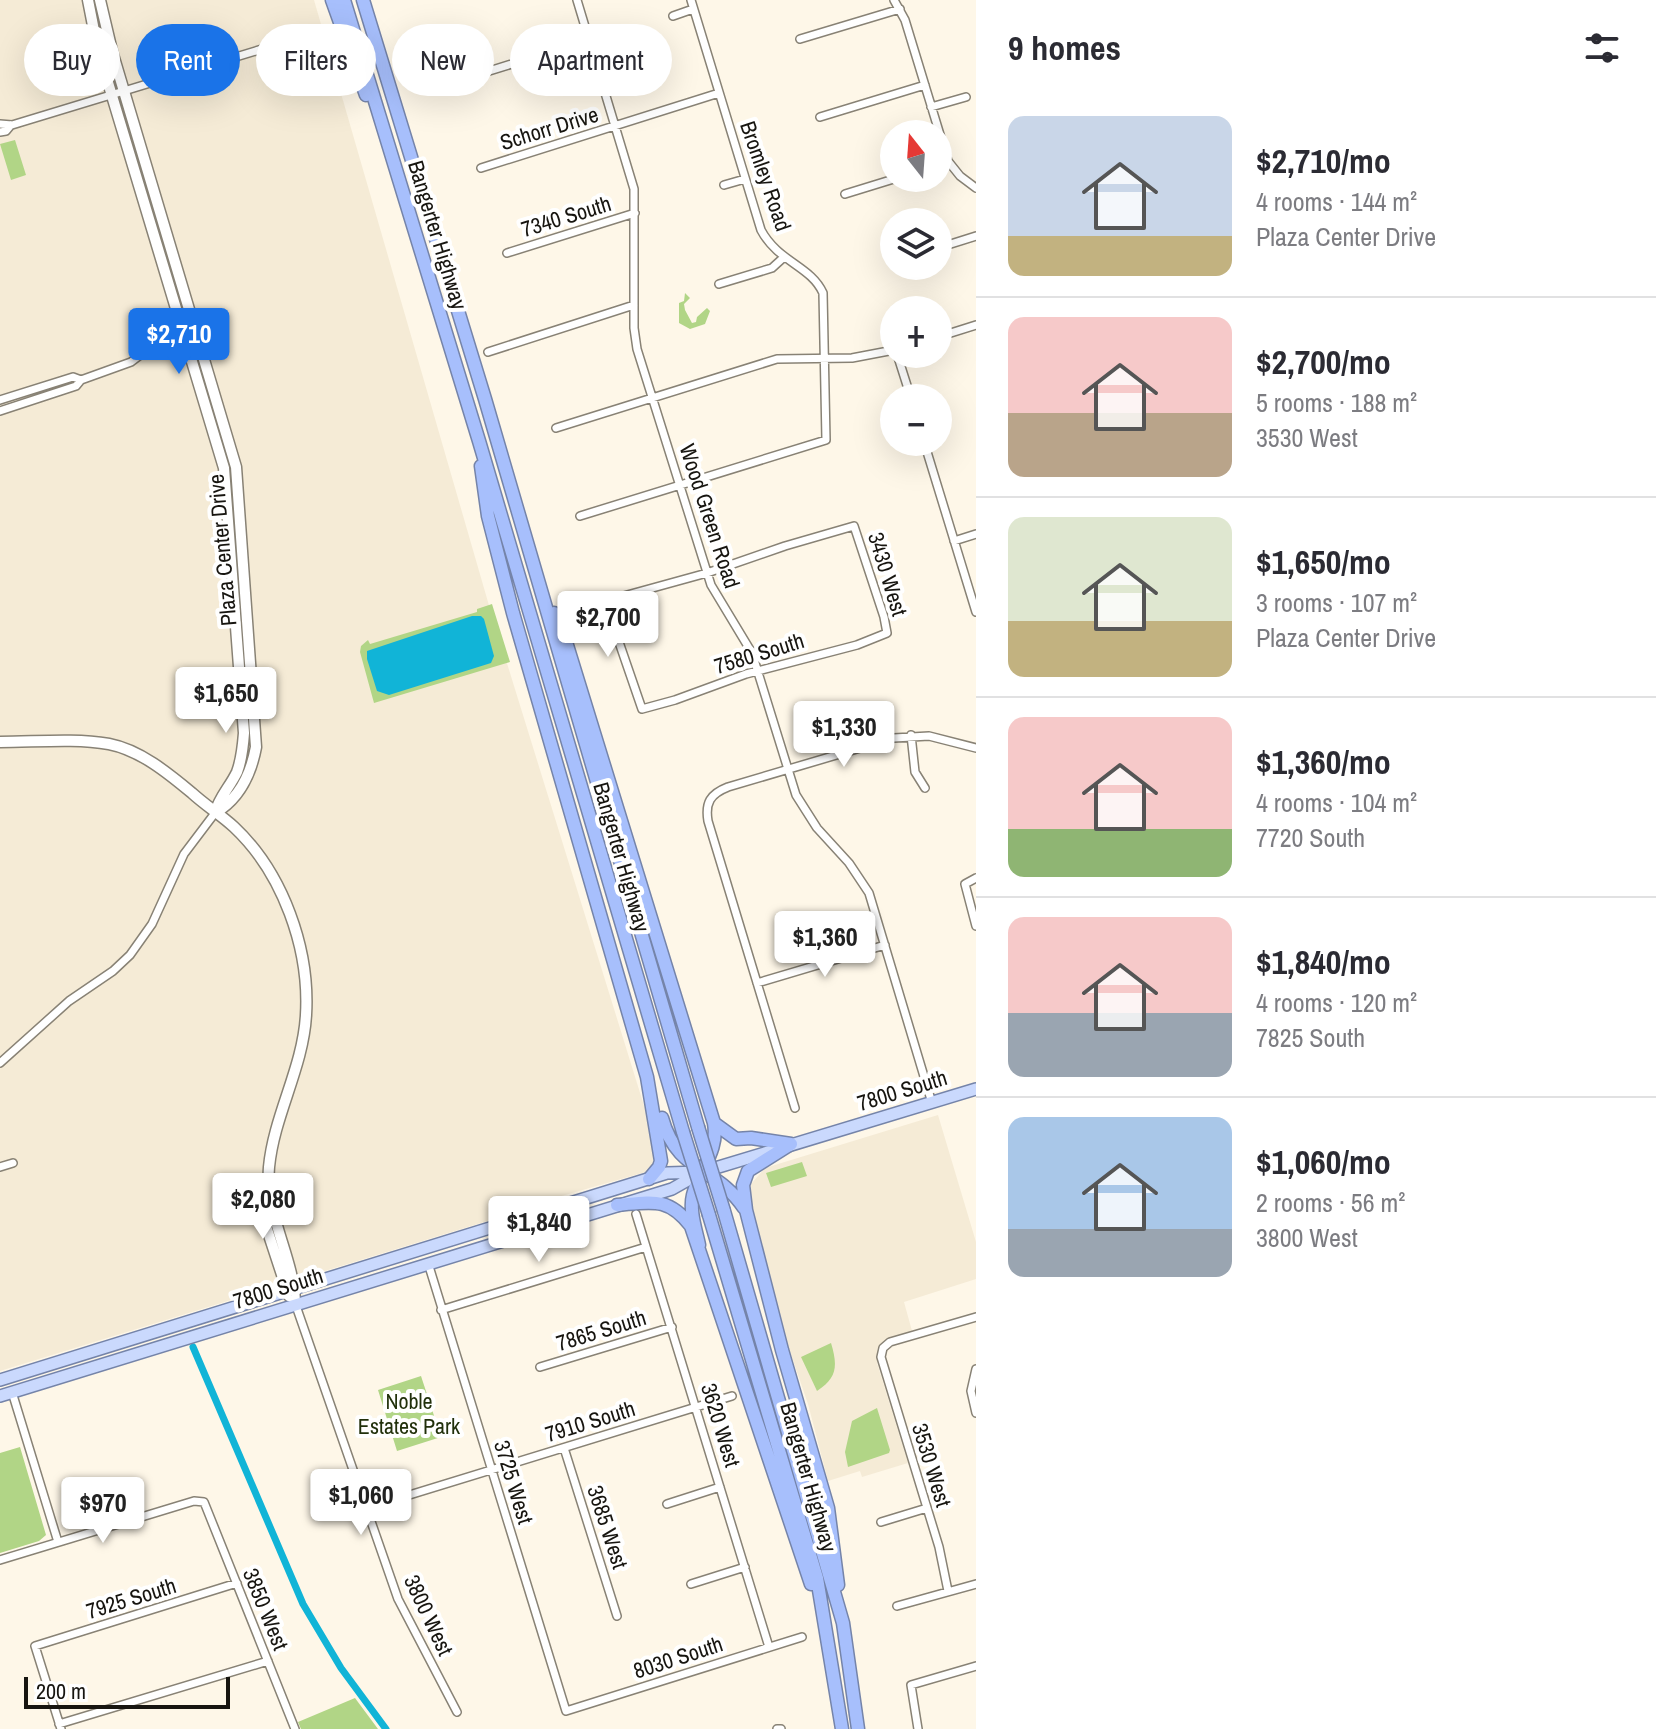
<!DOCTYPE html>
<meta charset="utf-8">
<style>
:root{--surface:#fff;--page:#f2f2f3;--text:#2b2b33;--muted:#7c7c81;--line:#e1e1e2;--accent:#1a73e8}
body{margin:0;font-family:"Archivo Narrow",sans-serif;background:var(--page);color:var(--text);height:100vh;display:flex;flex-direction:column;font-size:30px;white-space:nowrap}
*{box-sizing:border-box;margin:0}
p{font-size:26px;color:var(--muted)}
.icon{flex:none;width:44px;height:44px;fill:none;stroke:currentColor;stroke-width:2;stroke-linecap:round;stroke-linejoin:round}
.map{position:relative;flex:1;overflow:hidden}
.side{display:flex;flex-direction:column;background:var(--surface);width:680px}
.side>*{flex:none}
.top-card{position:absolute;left:24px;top:24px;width:760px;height:72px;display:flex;gap:16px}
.needle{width:52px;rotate:343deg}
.controls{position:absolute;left:880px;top:120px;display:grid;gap:16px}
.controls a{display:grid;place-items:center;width:72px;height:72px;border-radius:50%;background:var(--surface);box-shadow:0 8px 32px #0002;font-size:40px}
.scale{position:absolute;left:24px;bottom:20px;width:206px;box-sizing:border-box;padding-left:8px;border:4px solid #171510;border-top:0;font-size:22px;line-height:28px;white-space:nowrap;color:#171510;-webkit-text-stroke:6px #fff;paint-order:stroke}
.price{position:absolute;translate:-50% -68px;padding:0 18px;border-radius:8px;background:#fff;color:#222;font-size:26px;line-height:52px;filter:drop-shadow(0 2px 4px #0008)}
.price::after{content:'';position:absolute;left:50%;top:48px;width:24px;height:18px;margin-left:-12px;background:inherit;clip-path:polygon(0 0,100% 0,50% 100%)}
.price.on{background:var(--accent);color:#fff}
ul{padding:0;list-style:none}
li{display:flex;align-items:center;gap:24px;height:200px;padding:0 32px}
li+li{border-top:2px solid var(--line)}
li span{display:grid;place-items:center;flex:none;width:224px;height:160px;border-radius:16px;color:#555}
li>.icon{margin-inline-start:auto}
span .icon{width:96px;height:96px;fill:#fffc;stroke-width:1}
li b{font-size:34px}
h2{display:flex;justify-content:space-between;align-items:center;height:96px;padding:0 32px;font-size:34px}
.chip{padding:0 28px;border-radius:36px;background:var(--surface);box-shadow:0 8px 32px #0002;font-size:28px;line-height:72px}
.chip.on{background:var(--accent);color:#fff}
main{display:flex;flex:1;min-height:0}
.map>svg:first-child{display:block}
.built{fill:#f5ebd6}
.green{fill:#b1d586}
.water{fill:#11b4d7}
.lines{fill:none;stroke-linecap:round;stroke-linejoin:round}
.canal{stroke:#11b4d7;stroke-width:7}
.street-casing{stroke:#888275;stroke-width:10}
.secondary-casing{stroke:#888275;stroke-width:13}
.primary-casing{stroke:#7584a9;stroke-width:14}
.highway-casing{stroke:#7584a9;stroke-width:15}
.street{stroke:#fff;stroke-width:7}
.secondary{stroke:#fff;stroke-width:10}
.primary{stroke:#cad9fd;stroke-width:11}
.highway{stroke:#a7bffc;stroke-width:12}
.highway-bridge-casing{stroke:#7584a9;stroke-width:15;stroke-linecap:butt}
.highway-bridge{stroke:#a7bffc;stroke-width:12}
.labels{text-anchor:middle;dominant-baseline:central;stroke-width:8;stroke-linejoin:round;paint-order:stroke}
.street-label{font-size:22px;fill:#171510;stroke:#fff}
.park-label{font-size:22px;fill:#21300b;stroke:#fff}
</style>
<main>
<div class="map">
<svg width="976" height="1729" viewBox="0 0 976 1729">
<rect width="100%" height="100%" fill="#fef7e8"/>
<path class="built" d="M0,0H314L488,602L654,1138L657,1164L649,1171L523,1207L497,1218L0,1371Z
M938,1115L976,1242V1279L904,1302L912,1331L887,1339L877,1349V1363L908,1463L862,1477L860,1471L828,1481L808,1404L788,1346L750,1201L751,1184L765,1168Z"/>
<path class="green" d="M15,140L26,175L11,180L0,144Z
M685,293L690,298L684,304L685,310L692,323L696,322L697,317L707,308L710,311L705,324L690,329L679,323V303L684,301Z
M492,604L510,662L374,703L360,652L361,646L368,640L370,644L477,612V609Z
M802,1162L807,1176L771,1187L766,1173Z
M831,1343C838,1366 837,1378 817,1391L801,1357Z
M421,1376L441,1437L397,1451L378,1390Z
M877,1408L890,1450L889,1453L848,1467L845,1452L852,1421Z
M20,1447L46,1535L39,1541L0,1553V1453Z
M355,1698L378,1729H301L298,1722Z"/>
<path class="water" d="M472,616H481L484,619L494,656L491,663L389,695L377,691L367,659V651Z"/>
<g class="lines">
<path class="canal" d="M193,1347L303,1604L341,1668L386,1729"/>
<defs>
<path id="street" d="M577,0L634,189V328L637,349L711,585L752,653L796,795L817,828L849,863L869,893L932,1103
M894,0L905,20L948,161L960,176L976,188
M673,16L693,9
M800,39L900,9
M457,81L589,40
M931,107L966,97
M820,117L925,85
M0,124L12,125L305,36
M0,132L6,131L11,125
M481,168L719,93
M724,185L745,179
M845,194L897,178
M938,248L976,236
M507,253L635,213
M719,284L772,268L783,258
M938,337L976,325
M488,352L634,305
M897,354L911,398
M0,400L73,377L81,380
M0,411L76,386L81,380L131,362L172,331L195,325
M556,428L777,359L852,358L894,350
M924,442L976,612
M580,516L826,440L823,293C811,266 778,262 761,230L691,0
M854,526L884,617L887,633L857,645L746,674L675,700L642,709L610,616L609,600L707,573L785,546Z
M954,541L976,534
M911,735L915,772L925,788
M976,878L965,884L976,926
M757,983L885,945
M0,1063L69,1001L113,971L130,955L152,924L184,854L215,813
M795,1108L708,821C705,803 710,794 728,787L894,738L929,736L976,748
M0,1167L13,1163
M636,1214L769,1647
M428,1263L566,1711L802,1637
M295,1303L398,1599L457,1712
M441,1310L646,1247
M540,1367L672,1327
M976,1369L971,1391L976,1413
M12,1392L58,1542
M564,1448L617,1616
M667,1504L720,1487
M367,1508L732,1396
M881,1522L927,1508
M0,1560L194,1501L204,1502L295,1729
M691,1584L745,1567
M948,1591L939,1547L881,1357L883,1348L890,1342L976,1317
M897,1606L976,1584
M59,1724L268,1661
M61,1729L35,1646L237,1583
M777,1729H781
M918,1729L911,1685L976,1666"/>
<path id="secondary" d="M88,0L97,46L224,468L244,733C243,746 242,759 237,772C230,787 219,797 215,813
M100,0L112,51L236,467L256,747C251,774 239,799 215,813
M0,742C36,742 74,738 109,744C140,750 168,773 192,793C205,805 221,815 234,827C283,873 310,949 306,1015C303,1068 274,1115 269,1167C265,1216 294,1257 295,1303
M269,1185L261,1196L265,1223L289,1296"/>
<path id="primary" d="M0,1380L667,1173L700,1172
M0,1396L672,1189L702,1172L976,1089"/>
<path id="highway" d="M332,0L366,95
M344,0L479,441L683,1132
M363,0L485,399L698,1127
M481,466L488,516L513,613L647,1077L661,1161L659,1167L649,1179
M554,613L566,642L714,1123C719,1151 699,1170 693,1195C689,1211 696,1230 699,1245
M662,1118C677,1173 717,1167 744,1208
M714,1123L736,1139L751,1138L791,1144
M791,1144L748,1171L743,1185L746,1210L782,1350L828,1508L838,1585
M617,1205C651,1202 668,1196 691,1226L811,1584
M724,1211L843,1623L858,1729
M709,1215L817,1578L842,1729"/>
</defs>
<use href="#street" class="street-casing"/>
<use href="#secondary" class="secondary-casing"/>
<use href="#primary" class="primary-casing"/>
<use href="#highway" class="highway-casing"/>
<use href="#street" class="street"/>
<use href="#secondary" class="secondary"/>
<use href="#primary" class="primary"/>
<use href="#highway" class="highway"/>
<defs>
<path id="highway-bridge" d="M698,1127L724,1211
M683,1132L709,1215"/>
</defs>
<use href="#highway-bridge" class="highway-bridge-casing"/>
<use href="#highway-bridge" class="highway-bridge"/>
</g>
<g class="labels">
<g class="street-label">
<text transform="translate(549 128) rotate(-17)">Schorr Drive</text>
<text transform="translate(766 176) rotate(71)">Bromley Road</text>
<text transform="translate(566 216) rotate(-17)">7340 South</text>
<text transform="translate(438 235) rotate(73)">Bangerter Highway</text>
<text transform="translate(710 516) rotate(72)">Wood Green Road</text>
<text transform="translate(222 550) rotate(-95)">Plaza Center Drive</text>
<text transform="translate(888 574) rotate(73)">3430 West</text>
<text transform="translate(759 653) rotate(-17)">7580 South</text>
<text transform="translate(622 857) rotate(74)">Bangerter Highway</text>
<text transform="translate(902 1090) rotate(-17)">7800 South</text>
<text transform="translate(278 1288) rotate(-17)">7800 South</text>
<text transform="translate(601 1330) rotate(-17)">7865 South</text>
<text transform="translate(590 1421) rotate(-17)">7910 South</text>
<text transform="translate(721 1425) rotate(73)">3620 West</text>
<text transform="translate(932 1465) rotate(73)">3530 West</text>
<text transform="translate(809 1477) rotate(74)">Bangerter Highway</text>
<text transform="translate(514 1482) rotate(73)">3725 West</text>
<text transform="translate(608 1527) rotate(72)">3685 West</text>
<text transform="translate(131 1598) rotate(-17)">7925 South</text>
<text transform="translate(266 1609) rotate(68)">3850 West</text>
<text transform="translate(429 1615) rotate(65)">3800 West</text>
<text transform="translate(678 1657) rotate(-18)">8030 South</text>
</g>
<g class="park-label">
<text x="409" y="1401">Noble<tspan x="409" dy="25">Estates Park</tspan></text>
</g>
</g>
</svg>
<div class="controls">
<a><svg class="needle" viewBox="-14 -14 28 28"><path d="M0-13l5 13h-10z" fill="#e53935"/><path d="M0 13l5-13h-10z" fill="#7c7c81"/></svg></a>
<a><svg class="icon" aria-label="layers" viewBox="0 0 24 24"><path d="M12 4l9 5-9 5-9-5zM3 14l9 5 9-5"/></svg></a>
<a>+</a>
<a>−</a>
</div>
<div class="scale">200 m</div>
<b class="price on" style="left:179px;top:376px">$2,710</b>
<b class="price" style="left:608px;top:659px">$2,700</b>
<b class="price" style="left:226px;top:735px">$1,650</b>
<b class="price" style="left:844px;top:769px">$1,330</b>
<b class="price" style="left:825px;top:979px">$1,360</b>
<b class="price" style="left:263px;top:1241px">$2,080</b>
<b class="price" style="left:539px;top:1264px">$1,840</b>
<b class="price" style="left:361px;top:1537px">$1,060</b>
<b class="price" style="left:103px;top:1545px">$970</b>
<div class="top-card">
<a class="chip">Buy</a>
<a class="chip on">Rent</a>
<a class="chip">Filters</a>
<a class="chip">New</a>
<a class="chip">Apartment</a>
</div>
</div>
<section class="side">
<h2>9 homes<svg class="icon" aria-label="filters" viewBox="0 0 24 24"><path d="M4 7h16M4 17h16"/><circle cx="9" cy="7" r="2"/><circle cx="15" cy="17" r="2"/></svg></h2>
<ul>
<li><span style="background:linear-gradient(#c9d6e8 75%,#c2b280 0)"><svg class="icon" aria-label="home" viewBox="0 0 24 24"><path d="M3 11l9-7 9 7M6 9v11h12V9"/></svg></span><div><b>$2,710/mo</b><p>4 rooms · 144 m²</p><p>Plaza Center Drive</p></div></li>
<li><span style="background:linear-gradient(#f6c9c9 60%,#b9a48a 0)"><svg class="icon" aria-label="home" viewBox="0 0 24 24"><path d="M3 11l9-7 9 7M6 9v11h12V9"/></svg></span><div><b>$2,700/mo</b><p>5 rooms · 188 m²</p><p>3530 West</p></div></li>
<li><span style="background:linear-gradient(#dfe7d0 65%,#c2b280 0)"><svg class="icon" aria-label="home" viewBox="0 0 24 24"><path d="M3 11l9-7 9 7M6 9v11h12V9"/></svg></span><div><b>$1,650/mo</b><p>3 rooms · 107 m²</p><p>Plaza Center Drive</p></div></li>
<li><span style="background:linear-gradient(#f6c9c9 70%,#8fb573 0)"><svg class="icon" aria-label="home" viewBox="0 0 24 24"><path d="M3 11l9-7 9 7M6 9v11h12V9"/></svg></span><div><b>$1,360/mo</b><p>4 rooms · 104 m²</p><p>7720 South</p></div></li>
<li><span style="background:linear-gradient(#f6c9c9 60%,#9aa5b1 0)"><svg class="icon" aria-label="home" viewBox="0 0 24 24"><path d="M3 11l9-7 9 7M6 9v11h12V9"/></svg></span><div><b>$1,840/mo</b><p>4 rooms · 120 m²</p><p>7825 South</p></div></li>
<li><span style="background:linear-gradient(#a9c7e8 70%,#9aa5b1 0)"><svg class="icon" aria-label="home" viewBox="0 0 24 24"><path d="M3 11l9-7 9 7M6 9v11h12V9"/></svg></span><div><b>$1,060/mo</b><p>2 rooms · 56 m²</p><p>3800 West</p></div></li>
</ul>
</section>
</main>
